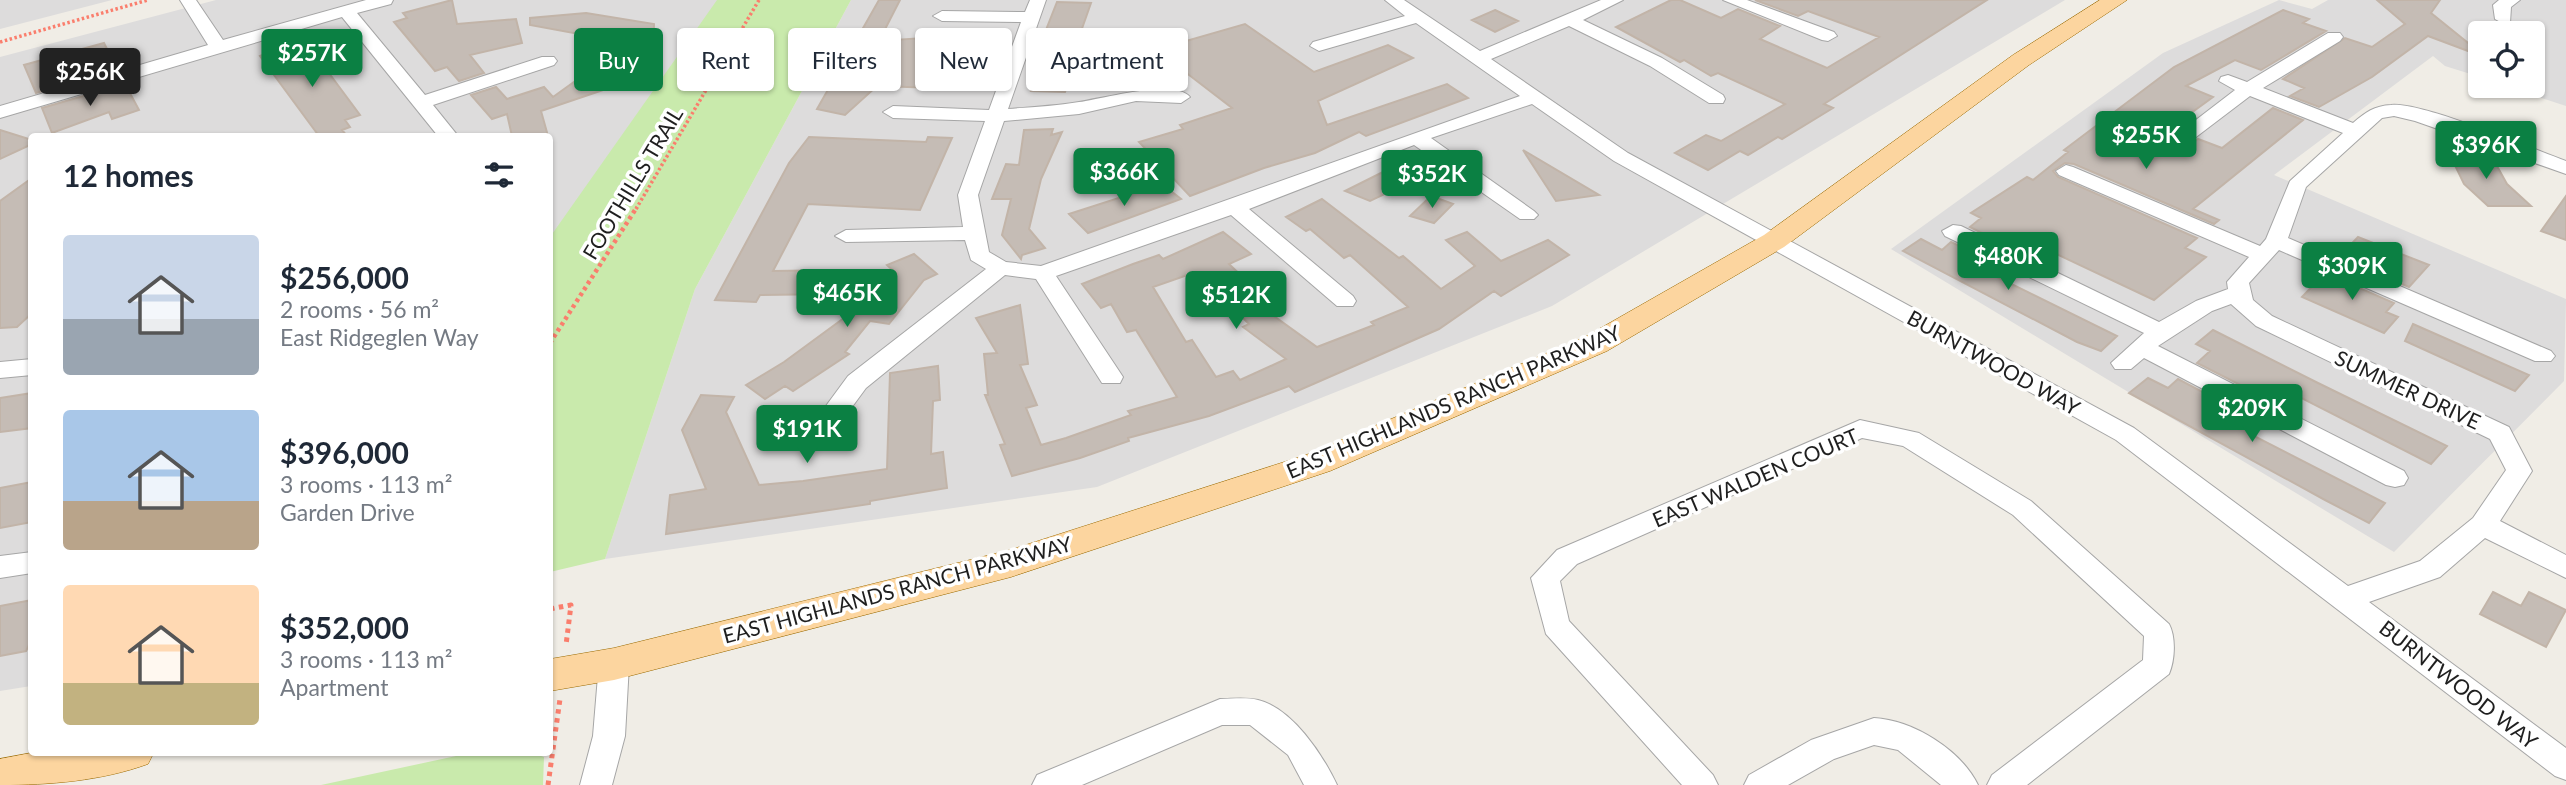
<!DOCTYPE html>
<meta charset="utf-8">
<style>
:root{--surface:#fff;--page:#f2f2f3;--text:#1f2937;--muted:#747a83;--accent:#0b8043}
body{margin:0;font-family:Lato,sans-serif;background:var(--page);color:var(--text);height:100vh;display:flex;flex-direction:column;font-size:26px;white-space:nowrap}
*{box-sizing:border-box;margin:0}
p{font-size:23px;color:var(--muted)}
.icon{flex:none;width:38px;height:38px;fill:none;stroke:currentColor;stroke-width:2;stroke-linecap:round;stroke-linejoin:round}
.map{position:relative;flex:1;overflow:hidden}
.drawer{position:absolute;left:28px;top:133px;width:525px;height:623px;display:flex;flex-direction:column;background:var(--surface);border-radius:7px;box-shadow:0 2px 5px #0004}
.drawer>*{flex:none}
.banner{position:absolute;left:574px;top:28px;width:665px;height:63px;display:flex;gap:14px}
.buttons{position:absolute;left:2468px;top:21px;display:grid;gap:14px}
.buttons a{display:grid;place-items:center;width:77px;height:77px;border-radius:7px;background:var(--surface);box-shadow:0 2px 5px #0004;font-size:35px}
.price{position:absolute;translate:-50% -60px;padding:0 16px;border-radius:7px;background:var(--accent);color:#fff;font-size:23px;line-height:46px;filter:drop-shadow(0 2px 4px #0008)}
.price::after{content:'';position:absolute;left:50%;top:42px;width:21px;height:16px;margin-left:-10px;background:inherit;clip-path:polygon(0 0,100% 0,50% 100%)}
.price.on{background:#222;color:#fff}
ul{padding:0;list-style:none}
li{display:flex;align-items:center;gap:21px;height:175px;padding:0 35px}
li span{display:grid;place-items:center;flex:none;width:196px;height:140px;border-radius:7px;color:#555}
li>.icon{margin-inline-start:auto}
span .icon{width:84px;height:84px;fill:#fffc;stroke-width:1}
li b{font-size:30px}
h2{display:flex;justify-content:space-between;align-items:center;height:84px;padding:0 35px;font-size:30px}
.pill{padding:0 24px;border-radius:7px;background:var(--surface);box-shadow:0 2px 5px #0004;font-size:24px;line-height:63px}
.pill.on{background:var(--accent);color:#fff}
.map>svg:first-child{display:block}
.residential{fill:#dddcdc}
.grass{fill:#c9eaac}
.building{fill:#c5bcb5;stroke:#c2b4a8;stroke-width:2;fill-rule:evenodd}
.lines{fill:none;stroke-linecap:round;stroke-linejoin:round}
.minor-casing{stroke:#a6a6a6;stroke-width:2}
.major-casing{stroke:#9b6a00;stroke-width:1}
.path-far2{stroke:#fa7e6d;stroke-width:3.5;stroke-dasharray:2.5 2.5;stroke-linecap:butt}
.path-far1{stroke:#fa7e6d;stroke-width:4.5;stroke-dasharray:3.5 3.5;stroke-linecap:butt}
.path{stroke:#fa7e6d;stroke-width:5;stroke-dasharray:4.5 4.5;stroke-linecap:butt}
.minor{fill:#fff;fill-rule:evenodd}
.major{fill:#fcd59f;fill-rule:evenodd}
.labels{text-anchor:middle;dominant-baseline:central;stroke-width:7;stroke-linejoin:round;paint-order:stroke}
.street-label{font-size:21px;fill:#1f1f1f;stroke:#fff}
</style>
<div class="map">
<svg width="2566" height="785" viewBox="0 0 2566 785">
<rect width="100%" height="100%" fill="#f0ede6"/>
<path class="residential" d="M0,0H112L0,29Z
M216,0H720L550,239V136H32L31,686L0,691V57Z
M851,0H2065L1552,306L1097,487L605,559L695,289Z
M2279,0L2312,9L2328,0H2566V106L2505,86H2532V33H2480V77L2445,66L2433,56L2274,175L2566,299L2564,381L2394,552L1891,249L2163,53Z"/>
<path class="grass" d="M717,0H851L695,289L605,559L550,572V237Z
M470,753H533L544,757L543,785H321Z"/>
<path class="building" d="M452,0L457,24L516,19L522,43L470,55L484,73L459,81L447,67L435,71L394,22L407,18L403,13Z
M879,0H900L879,41L984,34L968,89L877,86L845,115L817,109Z
M1671,0H1680L1721,18L1738,9L1780,26L1760,39L1827,68L1879,37L1808,11L1798,16L1755,0H1987L1824,104L1833,108L1782,139L1778,137L1748,155L1740,151L1708,170L1675,153L1706,135L1721,141L1785,104L1718,73L1711,76L1684,60L1680,62L1616,27Z
M2377,0H2440L2431,13L2478,51L2476,54L2428,36L2372,77L2319,107L2290,96L2304,88L2283,79L2345,38L2372,47L2405,24Z
M1057,2L1091,3L1067,71H1072L1065,92L1031,91L1043,57H1038L1042,40Z
M1495,10L1518,21L1495,32L1472,20Z
M2283,10L2309,19L2303,23L2326,31L2261,70L2235,60L2186,86L2213,97L2172,127L2178,131L2155,149L2161,156H2175L2198,139L2222,148L2273,108L2303,120L2193,209L2219,220L2214,224L2074,164L2065,163L2053,171L2058,177L2197,238L2185,248L2206,257L2154,300L2031,242L2020,252L1970,227L1981,218L1971,213L2027,177L2033,180L2068,152L2064,150L2174,67Z
M586,13L654,24L653,59L611,90L606,89L541,111L548,136H512L507,114L492,119L471,95L496,87L507,99L544,87L553,97L628,43L530,25V18Z
M1245,24L1314,72L1388,45L1413,58L1318,101L1327,125L1447,84L1468,98L1366,136L1359,132L1315,153L1264,168L1190,196L1139,142L1183,129L1180,125L1232,108L1180,68L1133,83L1115,68L1163,52L1158,49Z
M104,43L117,69L36,93L24,65Z
M291,44L294,49L308,45L360,115L345,120L350,127L342,130L347,136H319L260,56Z
M125,84L139,110L112,119L109,112L52,133L42,108Z
M1053,129L1051,135L1062,132L1041,179L1029,229L1045,248L1022,255L1021,259L1002,235L1011,199H992L1006,164L1019,165L1024,130Z
M0,130L32,140V144L0,159Z
M809,137L926,142L928,137L952,138L920,210L808,204L773,271L838,270L830,294L760,295L756,302L715,300L789,163Z
M1523,150L1599,195L1556,201Z
M2449,153L2493,159L2507,184L2531,206H2488L2464,184Z
M1399,164L1421,177L1370,201L1345,191Z
M32,178V313L17,327L0,328V201Z
M1162,184L1181,199L1088,233L1069,214Z
M1431,196L1453,204L1434,223L1410,216Z
M2566,196V240L2541,231Z
M1322,199L1399,258L1403,256L1441,289L1475,266L1446,240L1467,232L1501,261L1548,240L1569,255L1501,296L1494,291L1439,329L1295,392L1289,386L1209,416L1128,438L1129,441L1080,458L1012,476L1000,445L1005,444L985,395H988L984,354L997,353L976,318L1020,305L1028,364L1020,365L1037,405L1026,408L1041,445L1066,438L1131,415L1128,411L1177,397L1136,330L1127,332L1111,304L1101,308L1082,284L1133,264L1159,255L1163,259L1223,232L1251,254L1229,264L1269,302L1260,306L1317,347L1374,325L1371,322L1408,307L1350,255L1344,258L1310,229L1306,231L1286,217ZM1196,272L1249,324L1243,327L1286,359L1240,380L1233,371L1216,377L1192,340L1186,342L1153,287Z
M2358,237L2429,265L2409,287L2339,257Z
M1921,239L1942,250L1951,242L2001,266L1991,274L2117,336L2101,351L2077,342L1903,251Z
M914,254L937,274L924,280L889,324L870,321L845,352L849,354L793,391L785,386L765,399L746,385L784,362L878,293L852,294L897,274L887,265Z
M2325,273L2394,303L2386,312L2398,317L2384,333L2302,297Z
M2413,324L2529,375L2515,391L2405,341Z
M2213,330L2318,383L2447,446L2431,464L2280,387L2268,399L2197,363L2210,351L2196,344Z
M938,366L940,400L933,401L931,454L943,452L947,488L870,501V504L666,534L670,495L706,489L682,430L701,395L734,397L726,412L759,485L803,481L887,469L890,373Z
M2148,378L2168,388L2178,379L2250,417L2240,426L2250,431L2248,433L2385,503L2369,523L2325,500L2129,393Z
M32,393V428L0,432V398Z
M32,482V522L0,528V488Z
M2493,592L2521,606L2529,592L2566,610L2546,647L2480,614Z
M32,600V639L26,651L0,656V606Z"/>
<g class="lines">
<defs>
<path id="minor" d="M180,0H196L223,40L366,0H393L391,4L357,13L425,95L542,57H554L557,61L554,65L433,105L458,136H438L342,17L0,118V106L208,45Z
M1030,0H1046L1008,109C1032,107 1056,106 1079,102C1101,99 1175,78 1190,97L1181,103L1136,101L1079,114L1004,121L978,195L989,252L1006,262L1041,266L1520,96L1416,23L1319,51L1310,46L1313,42L1405,16L1385,0H1404L1480,51L1601,0H1623L1583,20L1662,58L1723,95L1725,99L1723,103H1709L1650,66L1569,26L1491,59L1628,153L2134,428L2348,586L2420,561L2473,518L2506,470L2490,439L2256,326L2231,304L2212,311L2158,346L2404,471L2408,478L2404,485L2395,487L2386,485L2144,358L2131,369H2115L2111,363L2144,333L1945,236L1942,231L1953,225L1961,226L2159,322L2196,301L2228,289L2227,282L2249,257L2059,175L2056,171L2066,165L2073,167L2260,246L2266,239L2290,181L2343,133L2250,96L2175,153H2161L2158,149L2235,90L2219,81L2221,77L2228,75L2247,82L2328,33H2340L2343,37L2340,41L2263,88L2353,123C2366,112 2374,106 2391,105C2423,102 2530,148 2566,161V174L2415,121L2394,116L2382,118L2306,187L2288,238L2551,351L2555,356L2551,361H2535L2279,250L2249,283L2253,300L2272,316L2509,427L2532,471L2500,521L2566,555V578L2485,538L2440,577L2369,602L2566,748V780L2555,776L2116,440L1614,161L1532,104L1431,138L1534,211L1538,215L1534,219H1520L1414,145L1249,209L1353,296L1356,301L1353,306H1337L1231,215L1056,276L1123,377L1120,383H1102L1036,279L1005,275L866,388L824,445L815,448L806,445L802,439L806,433L848,376L986,269L971,260L965,240L846,242L835,236L846,230L963,227L958,195L985,121L893,118L883,112L893,106L989,110L1021,22L942,21L933,16L942,11L1025,12Z
M1723,0H1747L1834,32L1837,36L1828,41L1822,40Z
M2499,0H2520L2511,7L2510,23L2504,24L2495,19L2493,5Z
M32,359V375L0,378V362Z
M1860,420L1919,433L2031,501L2169,624C2176,637 2175,660 2169,674L2027,785H1987L1992,775L2143,660L2144,636L2013,515L1903,446L1862,438L1577,564L1560,581L1569,621L1713,775L1718,785H1682L1546,634L1531,578L1557,550Z
M32,552V573L0,578V556Z
M614,652L625,655L629,664L625,736L612,785H580L593,736L599,664L603,655Z
M1220,699C1232,699 1246,697 1258,700C1292,708 1323,755 1337,785H1304L1288,755L1250,725H1222L1082,785H1032L1037,775Z
M1874,718C1913,720 1961,750 1978,785H1941L1898,750L1874,745L1834,759L1788,785H1744L1749,775L1811,740Z"/>
<path id="major" d="M2100,0H2127L2029,65L1784,247L1607,351L1330,471L1011,577L614,680L550,691V659L614,648L1010,550L1306,455L1585,337L1764,235L2013,55Z
M36,752H154L148,764C101,781 50,785 0,785V759Z"/>
</defs>
<use href="#minor" class="minor-casing"/>
<use href="#major" class="major-casing"/>
<path class="path-far2" d="M0,42L148,0
M636,209L759,0"/>
<path class="path-far1" d="M550,343L637,207"/>
<path class="path" d="M550,609L571,605L566,645
M548,785L560,699"/>
<use href="#minor" class="minor"/>
<use href="#major" class="major"/>
</g>
<g class="labels">
<g class="street-label">
<text transform="translate(632 183) rotate(-59)">FOOTHILLS TRAIL</text>
<text transform="translate(1994 362) rotate(29)">BURNTWOOD WAY</text>
<text transform="translate(2408 389) rotate(25)">SUMMER DRIVE</text>
<text transform="translate(1453 401) rotate(-23)">EAST HIGHLANDS RANCH PARKWAY</text>
<text transform="translate(1755 477) rotate(-23)">EAST WALDEN COURT</text>
<text transform="translate(897 589) rotate(-15)">EAST HIGHLANDS RANCH PARKWAY</text>
<text transform="translate(2459 684) rotate(38)">BURNTWOOD WAY</text>
</g>
</g>
</svg>
<div class="buttons">
<a><svg class="icon" aria-label="locate" viewBox="0 0 24 24"><circle cx="12" cy="12" r="6"/><path d="M12 2v4M12 18v4M2 12h4M18 12h4"/></svg></a>
</div>
<b class="price" style="left:312px;top:89px">$257K</b>
<b class="price on" style="left:90px;top:108px">$256K</b>
<b class="price" style="left:2146px;top:171px">$255K</b>
<b class="price" style="left:2486px;top:181px">$396K</b>
<b class="price" style="left:1124px;top:208px">$366K</b>
<b class="price" style="left:1432px;top:210px">$352K</b>
<b class="price" style="left:2008px;top:292px">$480K</b>
<b class="price" style="left:2352px;top:302px">$309K</b>
<b class="price" style="left:847px;top:329px">$465K</b>
<b class="price" style="left:1236px;top:331px">$512K</b>
<b class="price" style="left:2252px;top:444px">$209K</b>
<b class="price" style="left:807px;top:465px">$191K</b>
<div class="banner">
<a class="pill on">Buy</a>
<a class="pill">Rent</a>
<a class="pill">Filters</a>
<a class="pill">New</a>
<a class="pill">Apartment</a>
</div>
<section class="drawer">
<h2>12 homes<svg class="icon" aria-label="filters" viewBox="0 0 24 24"><path d="M4 7h16M4 17h16"/><circle cx="9" cy="7" r="2"/><circle cx="15" cy="17" r="2"/></svg></h2>
<ul>
<li><span style="background:linear-gradient(#c9d6e8 60%,#9aa5b1 0)"><svg class="icon" aria-label="home" viewBox="0 0 24 24"><path d="M3 11l9-7 9 7M6 9v11h12V9"/></svg></span><div><b>$256,000</b><p>2 rooms · 56 m²</p><p>East Ridgeglen Way</p></div></li>
<li><span style="background:linear-gradient(#a9c7e8 65%,#b9a48a 0)"><svg class="icon" aria-label="home" viewBox="0 0 24 24"><path d="M3 11l9-7 9 7M6 9v11h12V9"/></svg></span><div><b>$396,000</b><p>3 rooms · 113 m²</p><p>Garden Drive</p></div></li>
<li><span style="background:linear-gradient(#ffd9b3 70%,#c2b280 0)"><svg class="icon" aria-label="home" viewBox="0 0 24 24"><path d="M3 11l9-7 9 7M6 9v11h12V9"/></svg></span><div><b>$352,000</b><p>3 rooms · 113 m²</p><p>Apartment</p></div></li>
</ul>
</section>
</div>
